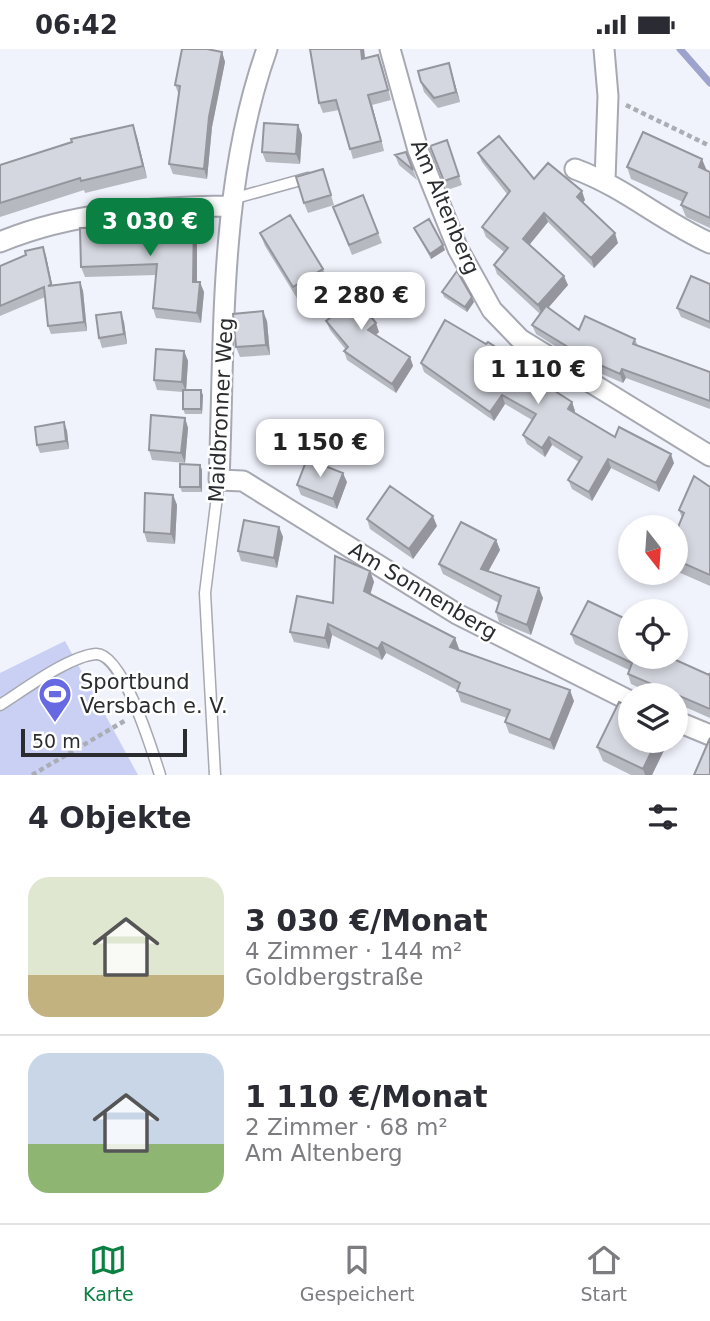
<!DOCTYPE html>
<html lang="de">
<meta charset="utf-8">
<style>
:root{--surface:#fff;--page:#f7f7f7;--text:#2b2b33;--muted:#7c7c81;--line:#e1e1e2;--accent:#0b8043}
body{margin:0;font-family:"DejaVu Sans",sans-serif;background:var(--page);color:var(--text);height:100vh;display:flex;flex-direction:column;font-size:26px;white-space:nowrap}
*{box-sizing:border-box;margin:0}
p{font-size:23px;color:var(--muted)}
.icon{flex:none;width:38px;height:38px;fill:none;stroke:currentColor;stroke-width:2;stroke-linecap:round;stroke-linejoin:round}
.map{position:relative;height:726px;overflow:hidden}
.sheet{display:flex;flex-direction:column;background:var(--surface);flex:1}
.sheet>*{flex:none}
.needle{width:46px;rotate:163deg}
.tools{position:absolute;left:618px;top:466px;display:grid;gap:14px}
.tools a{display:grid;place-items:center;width:70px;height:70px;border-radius:50%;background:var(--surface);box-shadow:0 4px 10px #0003;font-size:35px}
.scale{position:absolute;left:21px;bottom:18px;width:166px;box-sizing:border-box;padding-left:7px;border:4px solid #2b2c2f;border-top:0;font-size:19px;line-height:24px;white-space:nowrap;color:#2b2c2f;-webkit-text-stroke:5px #fff;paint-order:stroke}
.price{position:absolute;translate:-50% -60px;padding:0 16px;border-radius:14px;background:#fff;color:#222;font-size:23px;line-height:46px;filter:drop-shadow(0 2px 4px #0008)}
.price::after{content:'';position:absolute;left:50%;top:42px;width:21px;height:16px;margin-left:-10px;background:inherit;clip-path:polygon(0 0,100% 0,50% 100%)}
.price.selected{background:var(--accent);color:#fff}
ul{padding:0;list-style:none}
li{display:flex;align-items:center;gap:21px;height:175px;padding:0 28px}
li+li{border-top:2px solid var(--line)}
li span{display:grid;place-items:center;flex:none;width:196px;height:140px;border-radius:21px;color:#555}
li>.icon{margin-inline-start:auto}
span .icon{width:84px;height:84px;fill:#fffc;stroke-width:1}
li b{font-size:30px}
h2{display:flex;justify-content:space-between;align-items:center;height:84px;padding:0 28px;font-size:30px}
.status{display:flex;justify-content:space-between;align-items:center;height:49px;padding:0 35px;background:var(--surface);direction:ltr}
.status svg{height:19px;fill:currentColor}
.menu{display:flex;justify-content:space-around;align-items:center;height:98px;border-top:2px solid var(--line);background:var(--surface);font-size:19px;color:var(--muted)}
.menu a{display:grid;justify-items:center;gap:4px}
.menu .selected{color:var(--accent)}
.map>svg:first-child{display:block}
.green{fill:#cad0f4}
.water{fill:#9da3cc}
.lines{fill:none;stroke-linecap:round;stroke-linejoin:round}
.stream{stroke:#9da3cc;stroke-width:7}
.service-casing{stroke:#a7a9b2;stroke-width:13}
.minor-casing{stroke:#a7a9b2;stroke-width:23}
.path{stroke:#abadb4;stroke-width:4.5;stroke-dasharray:5 3.5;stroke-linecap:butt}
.service{stroke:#fff;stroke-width:10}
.minor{stroke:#fff;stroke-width:19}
.wall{fill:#b7b9c1}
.shaded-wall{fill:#95969d}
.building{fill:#d5d7e0;stroke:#95969d;stroke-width:2}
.labels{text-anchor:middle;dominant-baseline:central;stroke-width:5;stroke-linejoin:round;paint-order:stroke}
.street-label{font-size:21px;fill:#2b2c2f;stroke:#fff}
.poi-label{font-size:21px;fill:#2b2c2f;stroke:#fff;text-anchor:start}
</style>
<div class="status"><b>06:42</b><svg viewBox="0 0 49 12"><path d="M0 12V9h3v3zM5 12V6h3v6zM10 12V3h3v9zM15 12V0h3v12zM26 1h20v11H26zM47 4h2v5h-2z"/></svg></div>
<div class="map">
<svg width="710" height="726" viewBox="0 0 710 726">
<rect width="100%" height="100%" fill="#f0f2fc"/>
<path class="green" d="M65,592L138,726H0V624Z"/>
<path class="water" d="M333,378L355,385L354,396L327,390L328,381Z"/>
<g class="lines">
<path class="stream" d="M680,0L710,34"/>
<defs>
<path id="service" d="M232,150L308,129
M0,656C24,641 69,607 96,605C123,604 153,704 160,726
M215,726L205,544L219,431"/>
<path id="minor" d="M267,0C218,138 225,287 219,431L243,432L457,565L630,652
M390,0L418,101L458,200L492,261L520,290L710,407
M604,0L608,47L605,131
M575,120C624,138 663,173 710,194
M0,193C72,163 153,158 230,157
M676,672L710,686"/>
</defs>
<use href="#service" class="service-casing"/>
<use href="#minor" class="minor-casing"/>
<path class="path" d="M626,56L710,97
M32,726L126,671"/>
<use href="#service" class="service"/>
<use href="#minor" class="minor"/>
</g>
<path class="wall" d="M311,0H364L365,9L382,16L391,51L372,56L384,102L353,110L339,61L323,64L319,54Z
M222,3L225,13L212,78L207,130L173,125L169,115L179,46L175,36Z
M452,24L460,53L438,59L424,43L421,33Z
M298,76L302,86L300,115L266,113L262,103Z
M137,88L147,129L85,144L84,141L0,168V116Z
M447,91L462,136L447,141L430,97Z
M406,103L417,131L399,116L395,106Z
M478,104L534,130L585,151L583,154L618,194L594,219L548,173L529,196L568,236L548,259L579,281L635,290L638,297L710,323V360L626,329L623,334L595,322L536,285L532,276L540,265L497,225L494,216L504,203L486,188L482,178L507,145L482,113Z
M627,118L707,122L710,123V179L686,168L681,156L683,153L631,130Z
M323,120L334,156L308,164L304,154Z
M363,146L382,194L352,206L333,158Z
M194,171L197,181V233L204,243L201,274L156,269L153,259L156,226L85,228L81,218L160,183Z
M414,179L445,201L431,210Z
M260,184L323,220L327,231L379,283L376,286L410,308L413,317L396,344L347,311L344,302L346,301L330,281L326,272L334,266L321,247L318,239L298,251L265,197Z
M43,198L46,207L52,236L80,233L83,242L87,282L51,285L48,277L45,248L0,267V217Z
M710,235V280L681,268L677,259Z
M442,243L474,253L467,263L444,248Z
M267,272L270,306L240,308L236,298Z
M124,273L127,295L102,299L99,289Z
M184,302L188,312L186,341L203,346L202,365H185L183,360V343L157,341L154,331Z
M421,314L546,336L572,353L575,362L574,363L615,388L674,414L659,443L611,419L592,452L572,440L568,431L579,413L552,396L545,408L527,395L523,386L532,371L505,355L494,372L424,323Z
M185,369L188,379L185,414L152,411L149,401Z
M64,373L67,382L69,400L40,404L37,396Z
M200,416L202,421V443H182L180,438Z
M347,433L337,460L301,446L297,436Z
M710,438V537L676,522V483L682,469L679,461Z
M173,446L177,456L175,495L147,493L144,483Z
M367,470L437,477L413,510L370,480Z
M279,478L283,488L277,519L241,512L238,502Z
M496,491L500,501L488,523L543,549L531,586L499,573L496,563L499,554L443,525L439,515Z
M370,522L374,533L370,545L455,589L459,600L458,601L574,652L554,701L509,684L505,673L507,669L461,653L457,641L386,604L382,611L332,586L329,600L294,593L290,583L333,554Z
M630,577V583L627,589L709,626L710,624V669L676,654V646H656L631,635L628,625L629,621L575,595L571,585Z
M630,691H669L652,726H631L603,712L597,698Z"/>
<path class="shaded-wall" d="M361,0H364L366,20L362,10Z
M222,3L225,13L212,78L207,130L204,120L209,68Z
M449,14L452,24L460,53L456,43Z
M368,46L372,56L384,102L381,92Z
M133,76L137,88L147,129L143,117Z
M298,76L302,86L300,115L296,105Z
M702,110L707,122L699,118Z
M582,142L585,151L580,157L577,148Z
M544,164L548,173L526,200L523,190Z
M194,171L197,181V243L193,233Z
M615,184L618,194L594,219L591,209Z
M443,196L445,201L431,210L430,205Z
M43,198L46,207L54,244L51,235Z
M564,227L568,236L542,266L538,256Z
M80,233L83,242L87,282L84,273Z
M200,233L204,243L201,274L197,264Z
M472,248L474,253L467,263L465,258Z
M263,262L267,272L270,306L266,296Z
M121,263L124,273L127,295L124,285Z
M376,274L379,283L371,290L368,281Z
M184,302L188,312L186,343L182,333Z
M410,308L413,317L396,344L392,335Z
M622,320L626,329L623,334L620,325Z
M201,341L203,346L202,365L201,360Z
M502,346L505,355L494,372L490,363Z
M572,353L575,362L571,368L568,360Z
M185,369L188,379L185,414L181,404Z
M64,373L67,382L69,400L66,392Z
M549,388L552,396L545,408L542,399Z
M671,405L674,414L659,443L656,434Z
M608,410L611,419L592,452L589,443Z
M200,416L202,421V443L200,438Z
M343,424L347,433L337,460L333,450Z
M173,446L177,456L175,495L171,485Z
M433,467L437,477L413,510L409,500Z
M279,478L283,488L277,519L274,509Z
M496,491L500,501L484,530L481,520Z
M370,522L374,533L368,553L364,542Z
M539,539L543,549L531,586L527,576Z
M628,571L630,577V583L624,596L620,586Z
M328,575L332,586L329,600L325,589Z
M455,589L459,600L454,609L450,598Z
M382,593L386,604L382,611L378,600Z
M570,641L574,652L554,701L550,691Z
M657,691H669L652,726H645L643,720Z"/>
<path class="building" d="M182,0H207L222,3L209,68L204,120L169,115L180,37L175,36Z
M310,0H361L362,10L378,6L388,41L368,46L381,92L350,100L336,51L319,54Z
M449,14L456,43L434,49L421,33L418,22Z
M264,74L298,76L296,105L262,103Z
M133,76L143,117L81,132L80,129L0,154V116L72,93L71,90Z
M643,83L702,110L699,118L710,123V169L681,156L687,144L627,118Z
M499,87L534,130L548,114L582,142L577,148L615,184L591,209L544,164L523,190L564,227L538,256L494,216L508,199L482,178L510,142L478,104Z
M447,91L459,127L444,132L430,97Z
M406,103L413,121L395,106Z
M323,120L331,146L304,154L296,128Z
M363,146L378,184L349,196L333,158Z
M290,166L323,220L293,238L260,184Z
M429,170L443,196L430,205L414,179Z
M161,171H194L193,233H200L197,264L153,259L157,215L81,218L80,179L157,177L159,185Z
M43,198L51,235L48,237L80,233L84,273L48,277L44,238L0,257V217L26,206L25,202Z
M457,222L472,248L465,258L442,243Z
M336,225L376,274L368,281L410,308L392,335L344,302L348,298L326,272L336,264L318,238Z
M691,227L710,235V273L677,259Z
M546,257L579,281L585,267L635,290L633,295L710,323V352L622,320L620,325L591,312L532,276Z
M263,262L266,296L236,298L233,265Z
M121,263L124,285L99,289L96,266Z
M445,271L486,295L488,293L543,329L541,333L572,353L568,360L615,388L619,378L671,405L656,434L608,410L589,443L568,431L582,408L549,388L542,399L523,386L536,365L502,346L490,363L421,314Z
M156,300L184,302L182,333L154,331Z
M183,341H201V360H183Z
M151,366L185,369L181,404L149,401Z
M64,373L66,392L37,396L35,378Z
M307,410L343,424L333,450L297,436Z
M180,415L200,416V438H180Z
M694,427L710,438V526L676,511V483L684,464L679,461Z
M390,437L433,467L409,500L367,470Z
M145,444L173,446L171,485L144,483Z
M244,471L279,478L274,509L238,502Z
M461,473L496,491L481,520L539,539L527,576L496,563L501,547L439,515Z
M335,507L370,522L364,542L455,589L450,598L570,641L550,691L505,673L510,661L457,642L460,634L382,593L378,600L328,575L325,589L290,583L297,547L333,554Z
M588,552L628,571L620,586L630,591V607H667L709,626L710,624V660L628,625L632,614L571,585Z
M619,653L630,658V691H657L643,720L597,698Z
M710,689V726H694Z"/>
<defs>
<symbol id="stadium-pin" viewBox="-11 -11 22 30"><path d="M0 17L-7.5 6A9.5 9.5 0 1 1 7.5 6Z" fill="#6669e2" stroke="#fff"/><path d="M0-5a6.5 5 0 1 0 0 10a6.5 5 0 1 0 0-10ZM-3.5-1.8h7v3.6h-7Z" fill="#fff"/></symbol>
</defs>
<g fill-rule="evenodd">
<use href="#stadium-pin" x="36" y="626" width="38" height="52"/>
</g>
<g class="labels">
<g class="street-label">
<text transform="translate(445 158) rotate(67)">Am Altenberg</text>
<text transform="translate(221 361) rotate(-87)">Maidbronner Weg</text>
<text transform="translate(423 542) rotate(31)">Am Sonnenberg</text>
</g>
<g class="poi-label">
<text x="80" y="633">Sportbund<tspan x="80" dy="24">Versbach e. V.</tspan></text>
</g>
</g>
</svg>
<div class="tools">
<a><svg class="needle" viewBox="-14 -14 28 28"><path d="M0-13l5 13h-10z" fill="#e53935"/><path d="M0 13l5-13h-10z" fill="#7c7c81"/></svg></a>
<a><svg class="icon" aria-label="locate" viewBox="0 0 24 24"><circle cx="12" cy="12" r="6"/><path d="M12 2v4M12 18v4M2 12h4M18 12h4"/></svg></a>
<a><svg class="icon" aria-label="layers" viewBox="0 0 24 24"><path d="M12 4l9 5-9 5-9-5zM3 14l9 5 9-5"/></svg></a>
</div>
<div class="scale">50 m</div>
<b class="price selected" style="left:150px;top:209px">3 030 €</b>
<b class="price" style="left:361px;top:283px">2 280 €</b>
<b class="price" style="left:538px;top:357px">1 110 €</b>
<b class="price" style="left:320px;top:430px">1 150 €</b>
</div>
<section class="sheet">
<h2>4 Objekte<svg class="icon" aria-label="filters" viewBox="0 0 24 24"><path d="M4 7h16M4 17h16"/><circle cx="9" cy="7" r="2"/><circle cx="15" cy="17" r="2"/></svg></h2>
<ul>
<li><span style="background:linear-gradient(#dfe7d0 70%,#c2b280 0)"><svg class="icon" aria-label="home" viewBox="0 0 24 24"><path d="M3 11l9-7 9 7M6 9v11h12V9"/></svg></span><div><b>3 030 €/Monat</b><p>4 Zimmer · 144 m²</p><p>Goldbergstraße</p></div></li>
<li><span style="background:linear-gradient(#c9d6e8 65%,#8fb573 0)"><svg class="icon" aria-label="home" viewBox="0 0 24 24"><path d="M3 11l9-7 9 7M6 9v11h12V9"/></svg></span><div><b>1 110 €/Monat</b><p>2 Zimmer · 68 m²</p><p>Am Altenberg</p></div></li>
</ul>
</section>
<nav class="menu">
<a class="selected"><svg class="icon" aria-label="map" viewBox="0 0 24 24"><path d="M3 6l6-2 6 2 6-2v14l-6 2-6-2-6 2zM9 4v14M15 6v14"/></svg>Karte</a>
<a><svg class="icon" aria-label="saved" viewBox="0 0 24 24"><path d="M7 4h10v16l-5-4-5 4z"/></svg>Gespeichert</a>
<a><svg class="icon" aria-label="home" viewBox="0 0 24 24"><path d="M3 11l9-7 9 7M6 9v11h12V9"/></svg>Start</a>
</nav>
